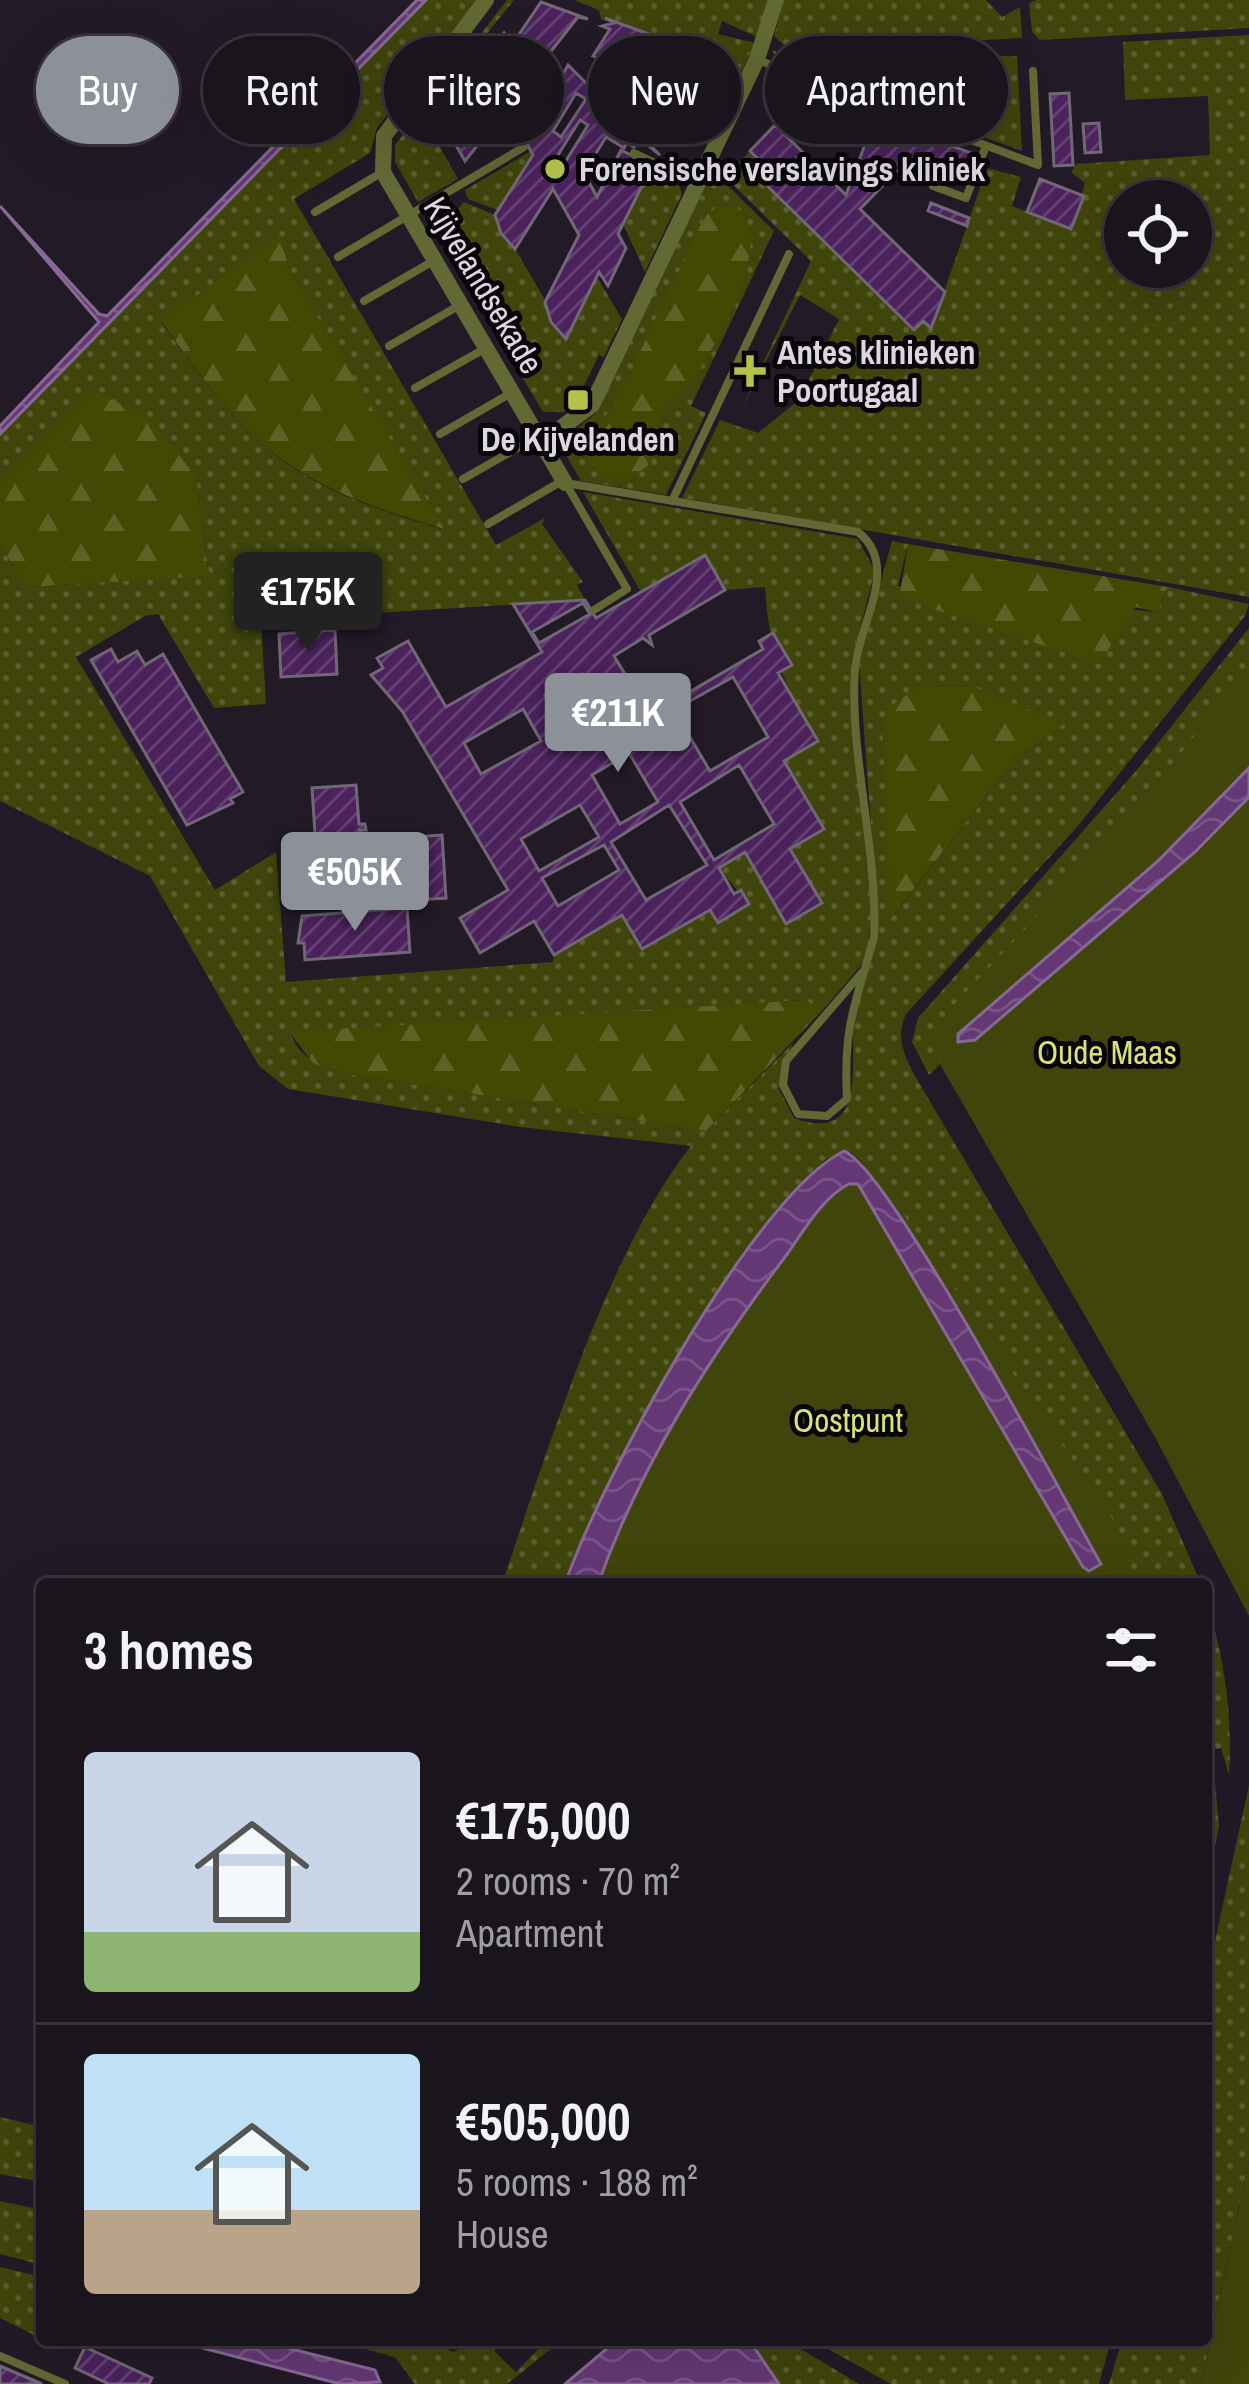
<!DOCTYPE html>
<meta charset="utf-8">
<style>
:root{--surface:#1a141c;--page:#272129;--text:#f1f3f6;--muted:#9f9ea3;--line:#38333b;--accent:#8c9099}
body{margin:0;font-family:"Archivo Narrow",sans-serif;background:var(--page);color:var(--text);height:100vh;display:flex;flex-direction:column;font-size:45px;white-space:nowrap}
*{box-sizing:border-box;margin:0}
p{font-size:39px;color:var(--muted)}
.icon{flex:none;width:66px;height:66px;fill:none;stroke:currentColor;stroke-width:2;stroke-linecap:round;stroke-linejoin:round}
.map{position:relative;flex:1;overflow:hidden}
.details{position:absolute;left:36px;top:1578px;width:1176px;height:768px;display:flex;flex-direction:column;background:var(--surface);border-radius:12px;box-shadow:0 12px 48px #0002,0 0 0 3px var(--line)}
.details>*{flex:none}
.guide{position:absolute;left:36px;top:36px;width:1179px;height:108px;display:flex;gap:24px}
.tools{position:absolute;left:1104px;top:180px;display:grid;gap:24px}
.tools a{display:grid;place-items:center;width:108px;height:108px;border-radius:50%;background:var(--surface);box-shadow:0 12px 48px #0002,0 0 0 3px var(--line);font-size:60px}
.price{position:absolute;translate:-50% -102px;padding:0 27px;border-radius:12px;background:var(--accent);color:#fff;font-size:39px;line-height:78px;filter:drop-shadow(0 3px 6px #0008)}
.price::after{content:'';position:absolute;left:50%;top:72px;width:36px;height:27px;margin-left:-18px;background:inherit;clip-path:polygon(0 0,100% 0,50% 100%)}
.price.selected{background:#222;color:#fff}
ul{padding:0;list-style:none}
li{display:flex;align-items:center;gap:36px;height:300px;padding:0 48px}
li+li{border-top:3px solid var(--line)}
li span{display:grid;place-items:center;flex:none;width:336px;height:240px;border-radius:12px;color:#555}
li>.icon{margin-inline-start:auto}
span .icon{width:144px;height:144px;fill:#fffc;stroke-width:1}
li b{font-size:51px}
h2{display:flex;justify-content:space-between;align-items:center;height:144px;padding:0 48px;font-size:51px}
.pill{padding:0 42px;border-radius:54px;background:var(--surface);box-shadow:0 12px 48px #0002,0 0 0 3px var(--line);font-size:42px;line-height:108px}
.pill.selected{background:var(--accent);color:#fff}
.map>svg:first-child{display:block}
.grass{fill:url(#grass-dots);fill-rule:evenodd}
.forest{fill:url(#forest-firs)}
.park{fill:#3f450b}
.water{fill:url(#water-waves);stroke:#886895;stroke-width:3}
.building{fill:url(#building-hatch);stroke:#716776;stroke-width:3;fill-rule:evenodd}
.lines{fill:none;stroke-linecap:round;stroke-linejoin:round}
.service{stroke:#626934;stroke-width:8}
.minor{stroke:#626934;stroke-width:16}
.poi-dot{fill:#b4c24a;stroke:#09060b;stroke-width:4.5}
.labels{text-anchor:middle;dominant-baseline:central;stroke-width:10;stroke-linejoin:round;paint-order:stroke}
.poi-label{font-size:33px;font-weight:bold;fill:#ddd8e0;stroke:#09060b;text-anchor:start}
.street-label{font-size:33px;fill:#ddd8e0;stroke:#09060b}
.park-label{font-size:33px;fill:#d6e576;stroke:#09060b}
</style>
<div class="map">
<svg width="1249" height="2384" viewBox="0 0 1249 2384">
<defs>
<pattern id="grass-dots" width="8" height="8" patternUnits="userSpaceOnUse" patternTransform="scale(3)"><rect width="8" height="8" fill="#3f450b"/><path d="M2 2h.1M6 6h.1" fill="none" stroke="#5a5f2e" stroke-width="1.8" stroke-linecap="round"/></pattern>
<pattern id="forest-firs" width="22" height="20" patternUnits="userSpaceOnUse" patternTransform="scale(3)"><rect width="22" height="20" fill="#434903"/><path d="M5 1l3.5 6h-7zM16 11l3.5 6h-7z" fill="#5e6227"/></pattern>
<pattern id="water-waves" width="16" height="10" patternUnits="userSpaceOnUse" patternTransform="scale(3)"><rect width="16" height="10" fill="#633875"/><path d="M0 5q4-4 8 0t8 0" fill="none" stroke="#795488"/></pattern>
<pattern id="building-hatch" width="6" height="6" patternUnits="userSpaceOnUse" patternTransform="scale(3)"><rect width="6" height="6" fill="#4b225c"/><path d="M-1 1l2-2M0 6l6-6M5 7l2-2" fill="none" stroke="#644173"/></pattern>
</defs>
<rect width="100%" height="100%" fill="#221a26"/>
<path class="grass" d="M426,0H479L377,128L370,153L294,199L496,545L545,518L542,524L583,582L577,585L585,600L261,620L266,704L214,708L158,614L145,616L76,657L215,890L276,852L286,982L553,962L554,955L622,915L643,949L710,910L719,922L749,905L719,868L745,852L786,923L821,904L790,849L824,829L784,761L818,741C784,684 769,654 765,587L725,590L705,555L641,592L583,492L858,539L875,571L851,663L872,910L868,946L862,964L822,1011L805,1000L290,1033C300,1058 317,1064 342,1073L706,1131L793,1043L779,1089L794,1118C873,1147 847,1053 855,1009C862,973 876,946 877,908L859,662L892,541L908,544L898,586L1157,612L1168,587L1249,604L1245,616L1077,827L906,1014C894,1040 906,1059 919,1083L1162,1494L1201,1584H1040L872,1172L851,1152L825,1160L743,1252L599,1501L565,1584H502C547,1453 607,1252 691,1146L520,1127L288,1089L259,1066L150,876L0,801V545L27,587L209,575L196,476L92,390L0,482V434ZM281,237L288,267L442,529C288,484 254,452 161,322ZM921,685L971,686L1062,725L1016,758L893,916L883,733Z
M507,0H514L425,111L424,119L458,179L418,202L395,162V145Z
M574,0H769L757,37L722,21L718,34L755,43L738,79L716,69L709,73L712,57L601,19L599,10Z
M784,0H986L1002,17L1020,7L1022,38L791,51L774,36Z
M1036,0H1249V28L1040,40L1032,32L1029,3Z
M1249,35V597L682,498L720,420L758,433L799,400L839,319L800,295L741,410L811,261L725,177L750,151L757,158L749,167L914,330L923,321L931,329L987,168L1021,177L1012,206L1071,229L1085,183L1071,172L1076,164L1210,155L1208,96L1125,100L1123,42ZM1125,201H1191V267H1125Z
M772,50L793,57L1017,56L1022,151L778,61Z
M531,151L533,155L498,210L468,199L465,190Z
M652,166L677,178L682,194L645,272L623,224Z
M712,170L774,231L691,406L706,413L666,495L581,481L559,443L596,413Z
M464,202L495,215L567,337L597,277L622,319L604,357L599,355L583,388L577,387L573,395L578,398L564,412H543L437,233Z
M1249,628V768L929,1075L912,1042L918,1018L1136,771Z
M1206,1599C1224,1655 1233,1716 1229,1775L1221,1748L1212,1750L1219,1826L1206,1895Z
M1249,1785V2161L1201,2384H1109L1122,2340H1206V1982Z
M0,2117L42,2127V2182L0,2174Z
M0,2201L42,2210V2265L0,2254Z
M0,2267L42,2277L38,2337L0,2318Z
M331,2340H421L454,2352L471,2340H502L494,2351L516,2372L547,2340H562L507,2384H415L395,2357Z
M749,2340H786L859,2384H779Z
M812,2340H1111L1099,2384H891Z"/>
<path class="forest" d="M717,207L737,208C777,239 718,342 695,376C686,389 671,398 664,411C655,427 656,448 648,465C630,482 604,482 589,462L590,435L616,402L705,216Z
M281,235L288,267L444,529C288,483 254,453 161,321Z
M92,390L148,418L196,476L209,576L27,587L0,545V482Z
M908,544L1168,587L1157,612L1135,607L1099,664L918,604L900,593Z
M921,685L971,686L1064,724L1016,758L891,918L883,733L887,709Z
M806,1000L822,1011L706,1131L342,1073L313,1063L289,1032Z"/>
<path class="park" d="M1249,669V1616L1156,1439L941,1066L932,1036L950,1009L1115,834Z
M869,1164L1109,1513L1132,1560L1074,1584H583L727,1302L838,1167Z
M1249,2161V2384H1201Z"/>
<path class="water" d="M417,0H426L0,434V426L99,322L0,206L99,314L107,316Z
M1249,768V797L1195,852L975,1040L958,1042V1034L1158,861Z
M844,1151C889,1168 1065,1501 1101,1564L1089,1571L1083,1567L858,1184H849C824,1196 804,1230 788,1253C711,1355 641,1463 598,1584H565C599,1484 753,1196 844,1151Z
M172,2340H256L375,2370L380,2382L340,2384Z
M617,2340H749L779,2384H565Z"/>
<path class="building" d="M541,2L588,19L578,17L533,74L548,101L568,65L586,83L602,59L593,56L610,29L602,26L614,23L605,18L714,58L704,56L691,92L616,64L597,93L660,155L639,138L634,147L627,143L624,148L606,137L584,173L597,197L621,150L652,166L618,234L626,248L608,286L599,272L566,339L551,322L545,302L579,235L553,189L515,249L501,233L495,215L533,155L507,108L465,161L446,128L485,79L477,66L504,33L511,46ZM576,93L586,99L561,137L553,131ZM580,120L588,125L564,164L558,155Z
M765,77L974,154L962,178L909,159L860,209L945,292L931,328L923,321L914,330L748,167L757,158L750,151L775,125L846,195L866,142L787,114L795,105L783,93L785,86Z
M1069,93L1073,165L1054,166L1050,94Z
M1099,123L1101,152L1085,153L1083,124Z
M1040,179L1084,196L1071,229L1027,212Z
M931,203L969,218L967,226L928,211Z
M705,555L725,590L649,635L652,645L643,638L614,656L650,715L763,649L759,641L773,633L792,665L778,673L818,741L784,761L824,829L790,849L822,903L786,924L745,852L719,868L734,894L741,890L749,904L718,923L710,910L642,949L622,915L554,955L534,921L480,953L460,918L508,890L402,711L371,675L383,668L377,658L408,641L446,707L542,652L513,604L585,600L596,618ZM583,603L590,614L539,643L532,632ZM582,674L611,723L574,745L545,695ZM733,677L768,737L710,771L674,710ZM523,709L541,741L481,774L464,743ZM629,753L658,802L620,824L592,775ZM739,765L774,824L714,860L680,802ZM580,805L599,837L539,871L521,839ZM669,805L707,865L646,900L611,842ZM604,845L619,870L558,906L542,878Z
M335,630L337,674L281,677L279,634Z
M111,649L118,662L137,651L145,665L163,654L243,792L230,799L233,803L187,825L91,660Z
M356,785L359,824H365L366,830H360L364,891L319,894L312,788Z
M442,835L446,898L403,901L398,838Z
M407,908L410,952L305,960L304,943H298L302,916Z
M85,2347L152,2378L149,2384H109L75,2368Z
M0,2366L42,2384H0Z"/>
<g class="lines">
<path class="service" d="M758,60L1038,165L1033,71
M634,153L696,182
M933,186L966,198L986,146
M315,212L381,173
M338,257L524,147
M364,301L435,260
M389,346L460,305
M415,388L486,348
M440,434L511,393
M463,479L535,438
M566,483L858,532C901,566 859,622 855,669C849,754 878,849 874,937C855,1005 843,1027 847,1099L827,1116L798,1114L783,1085L786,1061L865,969
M566,484L627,589L594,610
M672,501L789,254
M488,524L562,481
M0,2356L65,2384"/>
<path class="minor" d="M486,0L384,136L383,172L565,483
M542,442L592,405L757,59L776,0"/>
</g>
<g class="poi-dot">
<circle cx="555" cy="169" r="12"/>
<path d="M744 353h12v12h12v12h-12v12h-12v-12h-12v-12h12z"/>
<rect x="566" y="388" width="24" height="24" rx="6"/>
</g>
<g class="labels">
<g class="poi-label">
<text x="579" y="169">Forensische verslavings kliniek</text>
<text x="777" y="352">Antes klinieken<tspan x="777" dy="38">Poortugaal</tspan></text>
<text x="578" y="439" text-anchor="middle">De Kijvelanden</text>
</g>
<g class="street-label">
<text transform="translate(484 285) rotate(59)">Kijvelandsekade</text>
</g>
<g class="park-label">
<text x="1107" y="1052">Oude Maas</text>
<text x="848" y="1420">Oostpunt</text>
</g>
</g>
</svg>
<div class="tools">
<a><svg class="icon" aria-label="locate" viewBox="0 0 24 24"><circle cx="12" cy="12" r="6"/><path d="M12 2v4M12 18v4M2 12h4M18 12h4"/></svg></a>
</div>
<b class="price selected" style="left:308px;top:654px">€175K</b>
<b class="price" style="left:618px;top:775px">€211K</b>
<b class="price" style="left:355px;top:934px">€505K</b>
<div class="guide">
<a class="pill selected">Buy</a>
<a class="pill">Rent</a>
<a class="pill">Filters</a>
<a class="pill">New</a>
<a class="pill">Apartment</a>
</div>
<section class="details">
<h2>3 homes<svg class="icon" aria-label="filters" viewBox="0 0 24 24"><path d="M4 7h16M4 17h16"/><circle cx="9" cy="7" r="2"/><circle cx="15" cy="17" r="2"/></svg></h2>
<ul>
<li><span style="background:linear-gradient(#c9d6e8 75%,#8fb573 0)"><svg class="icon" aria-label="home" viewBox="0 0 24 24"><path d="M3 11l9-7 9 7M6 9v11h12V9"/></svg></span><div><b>€175,000</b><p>2 rooms · 70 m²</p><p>Apartment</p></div></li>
<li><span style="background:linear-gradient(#bfe0f5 65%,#b9a48a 0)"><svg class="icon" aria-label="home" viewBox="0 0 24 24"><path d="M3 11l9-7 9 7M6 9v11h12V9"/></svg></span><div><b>€505,000</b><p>5 rooms · 188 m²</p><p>House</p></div></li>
</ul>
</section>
</div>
